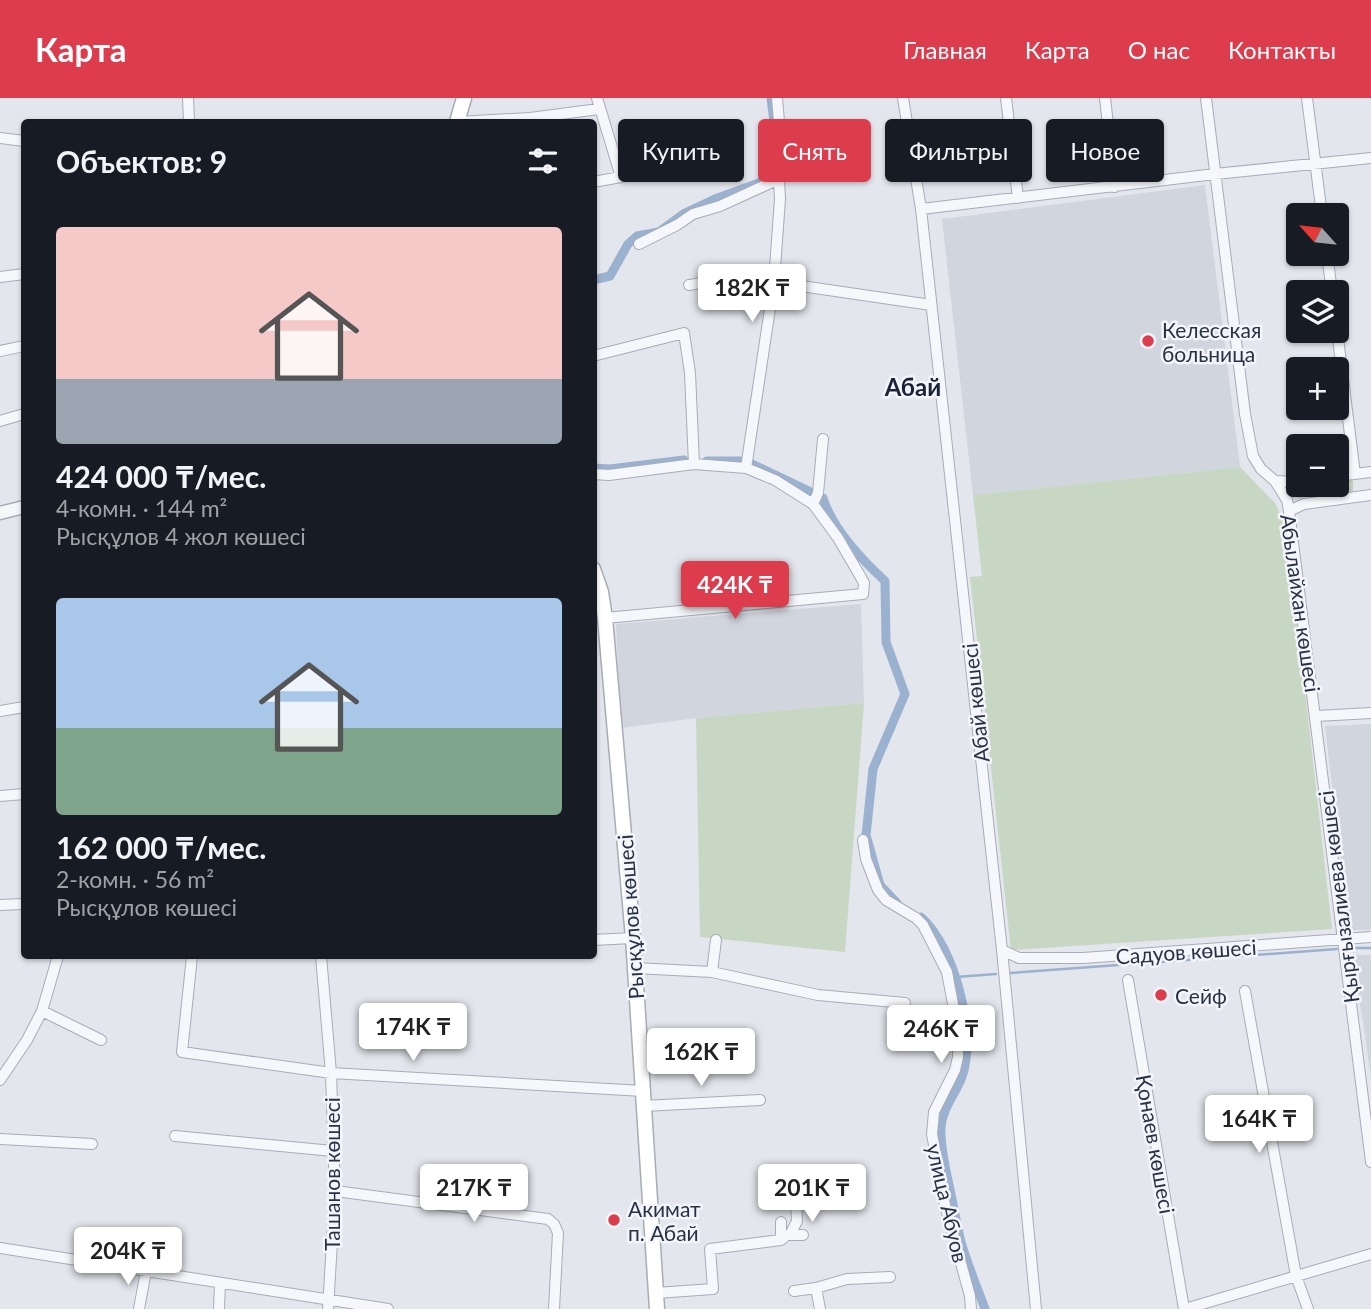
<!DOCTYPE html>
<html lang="ru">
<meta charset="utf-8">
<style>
:root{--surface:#171b24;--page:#242831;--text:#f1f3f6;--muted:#9ea1a6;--accent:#dc3c4c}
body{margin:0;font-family:Lato,sans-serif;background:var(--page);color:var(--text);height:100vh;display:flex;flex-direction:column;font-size:26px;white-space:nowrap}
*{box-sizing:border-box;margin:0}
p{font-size:23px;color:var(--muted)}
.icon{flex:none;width:38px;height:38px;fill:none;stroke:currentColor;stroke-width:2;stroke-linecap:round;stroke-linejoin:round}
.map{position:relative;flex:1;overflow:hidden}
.sheet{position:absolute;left:21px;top:21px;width:576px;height:840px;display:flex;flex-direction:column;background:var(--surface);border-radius:7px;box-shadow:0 2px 5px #0004}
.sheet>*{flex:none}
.banner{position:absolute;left:618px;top:21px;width:648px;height:63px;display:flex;gap:14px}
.needle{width:46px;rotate:297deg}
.fabs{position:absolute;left:1286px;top:105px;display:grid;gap:14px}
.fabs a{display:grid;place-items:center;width:63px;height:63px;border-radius:7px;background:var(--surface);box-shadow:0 2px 5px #0004;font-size:35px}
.price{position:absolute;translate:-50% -60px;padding:0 16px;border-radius:7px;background:#fff;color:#222;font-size:23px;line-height:46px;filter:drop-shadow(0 2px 4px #0008)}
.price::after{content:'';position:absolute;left:50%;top:42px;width:21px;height:16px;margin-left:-10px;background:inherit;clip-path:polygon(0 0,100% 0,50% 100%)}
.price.current{background:var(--accent);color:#fff}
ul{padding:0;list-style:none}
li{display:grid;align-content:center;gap:14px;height:371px;padding:0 35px}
li span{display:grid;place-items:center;height:217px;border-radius:7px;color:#555}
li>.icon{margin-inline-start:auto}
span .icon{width:126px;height:126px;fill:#fffc;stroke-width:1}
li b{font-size:30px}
h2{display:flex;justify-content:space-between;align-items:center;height:84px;padding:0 35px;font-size:30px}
.chip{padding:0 24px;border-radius:7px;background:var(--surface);box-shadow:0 2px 5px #0004;font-size:24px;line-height:63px}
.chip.current{background:var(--accent);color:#fff}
header{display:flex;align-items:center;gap:42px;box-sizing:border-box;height:98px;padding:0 35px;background:var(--accent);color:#fff}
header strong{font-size:33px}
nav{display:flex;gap:38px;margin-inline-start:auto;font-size:24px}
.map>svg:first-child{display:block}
.built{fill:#d0d5de}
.green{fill:#c7d7c3}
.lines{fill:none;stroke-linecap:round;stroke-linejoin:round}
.stream{stroke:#9ab1cf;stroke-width:2.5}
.canal{stroke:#9ab1cf;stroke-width:9}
.minor-casing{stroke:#a7acb7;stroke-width:12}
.tertiary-casing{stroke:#a7acb7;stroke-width:15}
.secondary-casing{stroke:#a7acb7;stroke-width:17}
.minor{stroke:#f6f7fa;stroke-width:10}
.tertiary{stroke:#f6f7fa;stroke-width:12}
.secondary{stroke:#fff;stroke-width:14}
.poi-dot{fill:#dc3c4c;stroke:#f3f5f9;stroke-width:2.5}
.labels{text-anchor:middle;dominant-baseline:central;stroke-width:5;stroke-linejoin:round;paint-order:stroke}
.poi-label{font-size:21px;fill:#283246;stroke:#f3f5f9;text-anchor:start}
.street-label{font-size:21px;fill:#283246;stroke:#f3f5f9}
.quarter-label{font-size:24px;font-weight:bold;fill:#1a2337;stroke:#f3f5f9}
</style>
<header>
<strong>Карта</strong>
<nav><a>Главная</a><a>Карта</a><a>О нас</a><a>Контакты</a></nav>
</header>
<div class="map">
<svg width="1371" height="1211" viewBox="0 0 1371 1211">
<rect width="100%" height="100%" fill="#e3e6ec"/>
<path class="built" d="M1205,87L1240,369L973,397L942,121Z
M861,506L864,605L696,620L621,630L616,526Z
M1371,626V832H1349L1325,628Z
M1352,857H1371V981L1365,937Z"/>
<path class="green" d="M1240,369L1275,405L1284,424L1290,461L1332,831L1011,852L970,479L982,478L973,397Z
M1353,382V395L1297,400L1296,389L1337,387V384Z
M864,605L845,854L700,839L696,620Z"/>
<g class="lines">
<path class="stream" d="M1351,850H1371
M1010,875L1337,851
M956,879L996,876"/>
<path class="canal" d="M593,182L610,178L628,146L637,138L659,134L685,115L715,101L767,82L773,74L776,40L771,0
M707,363H740
M752,366L811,394
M593,370L610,371L684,362
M823,400C833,432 861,461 885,483L886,544L905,596L873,671L866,737L880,787L897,805
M921,819C955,849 977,936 962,979C955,997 943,1009 941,1029C940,1047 945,1069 949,1087C953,1105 956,1123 960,1140C966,1164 977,1188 985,1211"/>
<defs>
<path id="minor" d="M188,0L189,24
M597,0L621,79
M903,0L921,111L1002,852L1036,1211
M1006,0L1018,100
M1105,0L1115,89
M1206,0L1245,316L1253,358L1261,371L1275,383L1287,402L1289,413L1371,1064
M1307,0L1322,117
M457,24L530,20L599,11
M0,40L24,43
M593,84L621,79L677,63L726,38
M921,111L1215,76L1371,60
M639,146L677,127L693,116L720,108L779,81
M1327,156L1332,194
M0,179L24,176
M689,187C711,184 757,170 774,184L931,207
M1337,233L1355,376
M0,253L24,248
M593,258L684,235L690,275L694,366
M0,323L24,316
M746,370L774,184L780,101L779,81L783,70L777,0
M593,376L609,377L694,366L746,370L775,382L813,406L838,440L859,476L864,485L863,496L605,520
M1337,378L1371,374
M1275,383L1298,384
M813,406L818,395L823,341
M1289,413L1304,406L1371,397
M0,613L24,609
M1317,618L1371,615
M0,698L24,696
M863,742L866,761L878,792L886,802L916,820L923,827L947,874L958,933V959L955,972L934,1014L932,1036L945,1107L970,1198L971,1211
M0,807L24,806
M593,842L633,840
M1002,852L1019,860H1083L1371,839
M192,858L182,954L331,975L643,993
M321,858L331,975L335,1093L328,1211
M635,870L712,874L818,897L905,905
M712,874L716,842
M1128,882L1184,1211
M1245,893L1296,1178L1308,1211
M42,913L101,942
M0,982L27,942L42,913L58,858
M643,1008L760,1002
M175,1038L333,1053
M0,1041L92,1046
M335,1093L548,1121L554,1126L558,1135L554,1211
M781,1124V1142
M790,1137L797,1123L796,1102
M0,1150L388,1211
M816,1190L820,1211
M794,1193L816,1190L847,1181L890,1179
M656,1195L713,1191L710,1151L781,1142L787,1137H803
M139,1211L146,1173
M219,1211L220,1185
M1185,1211L1371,1156"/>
<path id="tertiary" d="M0,415L24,409"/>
<path id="secondary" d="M457,24L464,0
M593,471L601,494L605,520L633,840L657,1211"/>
</defs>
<use href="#minor" class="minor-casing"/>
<use href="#tertiary" class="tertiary-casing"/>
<use href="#secondary" class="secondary-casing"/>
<use href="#minor" class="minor"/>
<use href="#tertiary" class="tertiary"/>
<use href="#secondary" class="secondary"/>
</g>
<g class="poi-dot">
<circle cx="1148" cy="243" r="7"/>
<circle cx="1161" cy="897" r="7"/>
<circle cx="614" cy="1122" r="7"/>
</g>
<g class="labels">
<g class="poi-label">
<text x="1162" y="231">Келесская<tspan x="1162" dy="24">больница</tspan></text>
<text x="1175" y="897">Сейф</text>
<text x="628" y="1110">Акимат<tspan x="628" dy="24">п. Абай</tspan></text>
</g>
<g class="street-label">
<text transform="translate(1301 505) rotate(82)">Абылайхан көшесі</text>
<text transform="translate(975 605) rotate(-96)">Абай көшесі</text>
<text transform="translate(1338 799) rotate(-97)">Қырғызалиева көшесі</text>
<text transform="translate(630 819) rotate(-94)">Рысқұлов көшесі</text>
<text transform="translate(1186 853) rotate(-4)">Садуов көшесі</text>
<text transform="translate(1156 1046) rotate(80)">Қонаев көшесі</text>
<text transform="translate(331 1076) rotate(-90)">Ташанов көшесі</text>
<text transform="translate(948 1105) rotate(77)">улица Абуов</text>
</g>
<g class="quarter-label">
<text x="913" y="288">Абай</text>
</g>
</g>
</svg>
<div class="fabs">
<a><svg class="needle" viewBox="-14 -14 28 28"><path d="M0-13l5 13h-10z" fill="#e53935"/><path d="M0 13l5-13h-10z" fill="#9ea1a6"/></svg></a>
<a><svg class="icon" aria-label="layers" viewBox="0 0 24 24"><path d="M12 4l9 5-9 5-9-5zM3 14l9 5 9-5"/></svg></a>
<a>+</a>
<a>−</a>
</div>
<b class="price" style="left:752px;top:226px">182K ₸</b>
<b class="price current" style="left:735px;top:523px">424K ₸</b>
<b class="price" style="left:413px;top:965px">174K ₸</b>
<b class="price" style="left:941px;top:967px">246K ₸</b>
<b class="price" style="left:701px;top:990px">162K ₸</b>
<b class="price" style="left:1259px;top:1057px">164K ₸</b>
<b class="price" style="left:474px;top:1126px">217K ₸</b>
<b class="price" style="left:812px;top:1126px">201K ₸</b>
<b class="price" style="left:128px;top:1189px">204K ₸</b>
<div class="banner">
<a class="chip">Купить</a>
<a class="chip current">Снять</a>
<a class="chip">Фильтры</a>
<a class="chip">Новое</a>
</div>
<section class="sheet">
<h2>Объектов: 9<svg class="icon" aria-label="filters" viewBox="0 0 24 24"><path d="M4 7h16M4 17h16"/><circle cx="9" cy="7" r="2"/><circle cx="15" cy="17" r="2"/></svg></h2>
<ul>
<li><span style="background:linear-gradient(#f6c9c9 70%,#9aa5b1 0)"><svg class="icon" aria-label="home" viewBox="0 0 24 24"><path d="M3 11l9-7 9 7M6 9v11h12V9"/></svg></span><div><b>424 000 ₸/мес.</b><p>4-комн. · 144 m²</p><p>Рысқұлов 4 жол көшесі</p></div></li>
<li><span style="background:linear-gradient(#a9c7e8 60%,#7fa58c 0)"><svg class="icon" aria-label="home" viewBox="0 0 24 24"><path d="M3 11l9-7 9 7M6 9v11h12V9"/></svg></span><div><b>162 000 ₸/мес.</b><p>2-комн. · 56 m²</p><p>Рысқұлов көшесі</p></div></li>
</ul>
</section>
</div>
